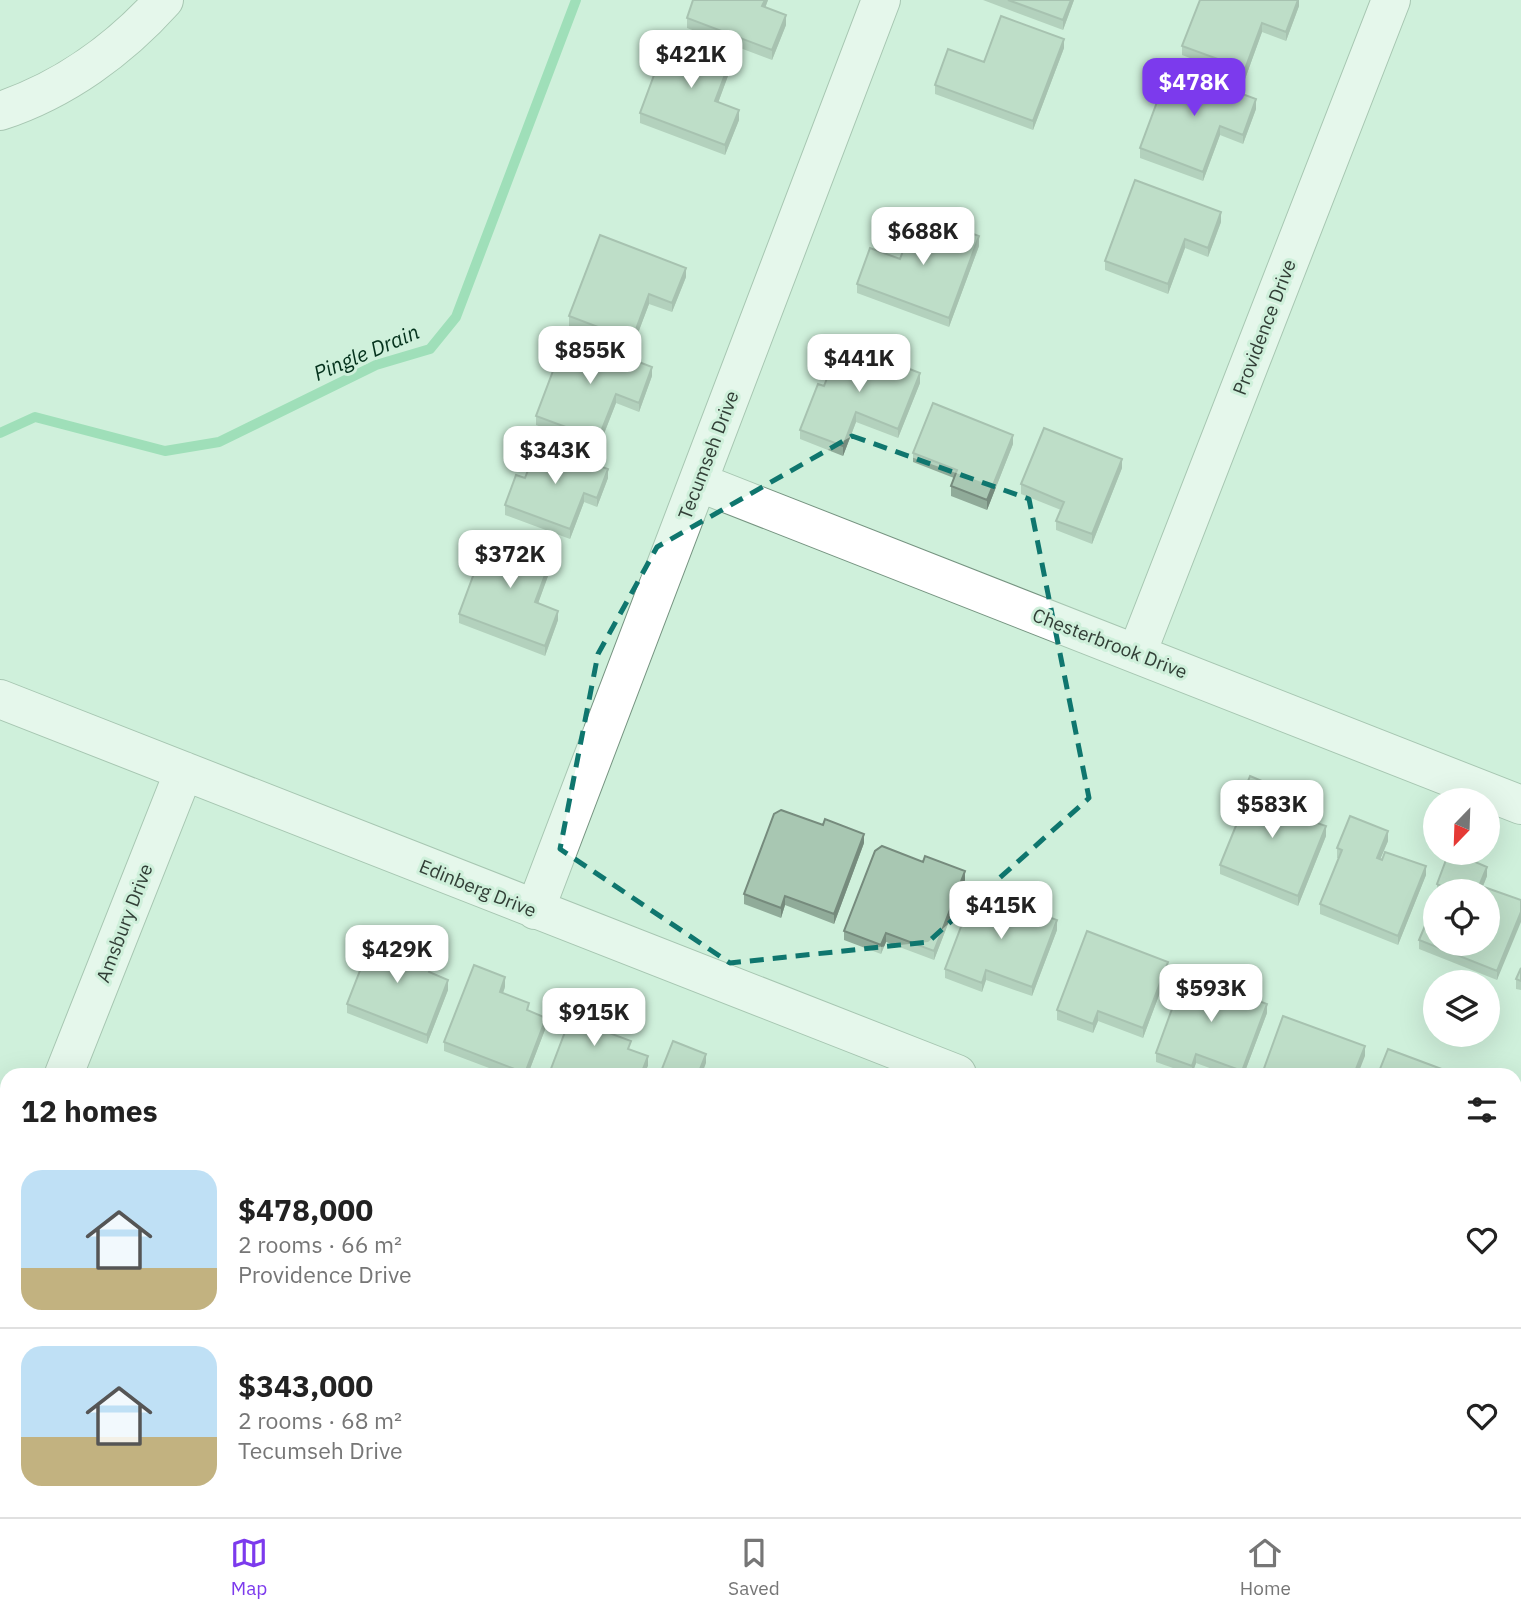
<!DOCTYPE html>
<meta charset="utf-8">
<style>
:root{--surface:#fff;--page:#f6f6f6;--text:#222;--muted:#767676;--line:#e0e0e0;--accent:#7c3aed}
body{margin:0;font-family:"IBM Plex Sans",sans-serif;background:var(--page);color:var(--text);height:100vh;display:flex;flex-direction:column;font-size:26px;white-space:nowrap}
*{box-sizing:border-box;margin:0}
p{font-size:23px;color:var(--muted)}
.icon{flex:none;width:38px;height:38px;fill:none;stroke:currentColor;stroke-width:2;stroke-linecap:round;stroke-linejoin:round}
.map{position:relative;flex:1;overflow:hidden}
.details{position:absolute;left:0px;top:1068px;width:1522px;height:450px;display:flex;flex-direction:column;background:var(--surface);border-radius:21px 21px 0 0;box-shadow:0 7px 28px #0002}
.details>*{flex:none}
.needle{width:46px;rotate:203deg}
.fabs{position:absolute;left:1423px;top:788px;display:grid;gap:14px}
.fabs a{display:grid;place-items:center;width:77px;height:77px;border-radius:50%;background:var(--surface);box-shadow:0 7px 28px #0002;font-size:35px}
.price{position:absolute;translate:-50% -60px;padding:0 16px;border-radius:14px;background:#fff;color:#222;font-size:23px;line-height:46px;filter:drop-shadow(0 2px 4px #0008)}
.price::after{content:'';position:absolute;left:50%;top:42px;width:21px;height:16px;margin-left:-10px;background:inherit;clip-path:polygon(0 0,100% 0,50% 100%)}
.price.on{background:var(--accent);color:#fff}
ul{padding:0;list-style:none}
li{display:flex;align-items:center;gap:21px;height:175px;padding:0 21px}
li+li{border-top:2px solid var(--line)}
li span{display:grid;place-items:center;flex:none;width:196px;height:140px;border-radius:21px;color:#555}
li>.icon{margin-inline-start:auto}
span .icon{width:84px;height:84px;fill:#fffc;stroke-width:1}
li b{font-size:30px}
h2{display:flex;justify-content:space-between;align-items:center;height:84px;padding:0 21px;font-size:30px}
.tabs{display:flex;justify-content:space-around;align-items:center;height:98px;border-top:2px solid var(--line);background:var(--surface);font-size:19px;color:var(--muted)}
.tabs a{display:grid;justify-items:center;gap:4px}
.tabs .on{color:var(--accent)}
.map>svg:first-child{display:block}
.lines{fill:none;stroke-linecap:round;stroke-linejoin:round}
.stream{stroke:#64cb91;stroke-width:10}
.minor-casing{stroke:#769481;stroke-width:40}
.minor{stroke:#fff;stroke-width:38}
.wall{fill:#90ab99}
.shaded-wall{fill:#768b7d}
.building{fill:#a8c7b2;stroke:#768b7d;stroke-width:2}
.marked{fill:none;stroke:#0f766e;stroke-width:5;stroke-dasharray:14 9;stroke-linejoin:round}
.labels{text-anchor:middle;dominant-baseline:central;stroke-width:6;stroke-linejoin:round;paint-order:stroke}
.street-label{font-size:19px;fill:#313e36;stroke:#cff0db}
.water-label{font-size:21px;font-style:italic;fill:#04321c;stroke:#cff0db}
</style>
<div class="map">
<svg width="1521" height="1517" viewBox="0 0 1521 1517">
<rect width="100%" height="100%" fill="#cff0db"/>
<g class="lines">
<path class="stream" d="M0,433L35,417L165,451L219,442L376,365L430,349L456,317L576,0"/>
<defs>
<path id="minor" d="M0,111C64,90 120,49 164,0
M698,482L1521,805
M1137,653L1391,0
M0,699L957,1074
M535,910L881,0
M64,1074L184,771
M1516,1292L1521,1294
M1182,1517L1184,1510"/>
</defs>
<use href="#minor" class="minor-casing"/>
<use href="#minor" class="minor"/>
</g>
<path class="wall" d="M693,0H768L765,8L786,25L772,60L687,28V18Z
M983,0H1074L1063,30Z
M1299,0V6L1286,41L1262,32L1245,79L1182,55V46Z
M1064,48L1033,130L935,94V85L984,62Z
M732,65L718,103L739,120L725,155L640,123V113Z
M1256,109L1243,144L1220,135L1203,181L1140,158V148Z
M1221,222L1208,257L1185,248L1168,294L1105,270V261Z
M979,246L949,327L857,293V284L900,259Z
M686,277L672,312L649,304L632,349L569,326V316Z
M652,376L639,412L616,403L598,449L536,425V416Z
M920,383L898,438L856,422L843,456L800,439V430L824,386Z
M1013,444L987,510L951,496V486L954,478L913,462V453Z
M1122,468L1092,544L1056,530V521L1061,510L1021,494V484Z
M525,478H608L597,507L584,502L570,539L505,515V505Z
M552,565L538,603L558,620L545,656L459,623V614Z
M1288,801L1280,820L1326,836L1298,906L1220,874V865L1239,819L1237,818V809Z
M1388,841L1380,859L1426,875L1398,945L1320,914V904L1339,858H1337V848Z
M864,843L834,924L785,905L781,918L744,904V894Z
M1487,876L1481,891H1437V884Z
M965,880L934,960L886,942L881,954L844,940V931Z
M1521,900L1497,980L1419,949V940Z
M1057,930L1032,996L986,980L982,992L945,978V969Z
M408,949L405,955L431,973L448,990L427,1044L347,1013V1004Z
M1521,968V990L1516,989V979Z
M1168,971L1143,1038L1098,1021L1093,1033L1057,1020V1010Z
M505,987L503,993L529,1011L546,1027L528,1074H505L444,1051V1042Z
M1267,1013L1244,1074H1226L1196,1063L1192,1074H1190L1156,1062V1053Z
M1516,1089L1521,1091V1203L1516,1201Z"/>
<path class="shaded-wall" d="M765,0H768L762,16V6Z
M1071,0H1074L1063,30V20Z
M1298,0H1299V6L1286,41V32Z
M786,15V25L772,60V50Z
M1262,23V32L1245,79V69Z
M1064,39V48L1033,130V121Z
M732,56V65L715,111V101Z
M1256,99V109L1243,144V135Z
M739,110V120L725,155V145Z
M1220,126V135L1203,181V172Z
M1221,212V222L1208,257V248Z
M979,236V246L949,327V318Z
M1185,239V248L1168,294V284Z
M686,268V277L672,312V303Z
M649,294V304L632,349V340Z
M652,367V376L639,412V403Z
M920,373V383L898,438V429Z
M616,394V403L598,449V439Z
M856,412V422L843,456V446Z
M1013,435V444L987,510V500Z
M1122,459V468L1092,544V534Z
M608,469V478L597,507V498Z
M584,493V502L570,539V529Z
M552,556V565L535,612V602Z
M558,611V620L545,656V646Z
M1288,792V801L1277,828V818Z
M1326,826V836L1298,906V896Z
M1388,831V841L1377,867V858Z
M864,834V843L834,924V914Z
M1426,866V875L1398,945V936Z
M1487,867V876L1481,891H1477Z
M965,871V880L934,960V951Z
M785,896V905L781,918V908Z
M1521,912V922L1497,980V971Z
M1057,920V930L1032,996V987Z
M886,933V942L881,954V945Z
M408,939V949L402,963V954Z
M1168,962V971L1143,1038V1028Z
M986,970V980L982,992V983Z
M505,977V987L500,1001V992Z
M448,980V990L427,1044V1035Z
M1267,1004V1013L1244,1074H1242V1071Z
M1098,1011V1021L1093,1033V1024Z
M607,1015V1025L601,1039V1030Z
M546,1018V1027L528,1074H525Z
M1365,1046V1056L1358,1074H1354Z
M706,1054V1063L702,1074H698Z
M1196,1054V1063L1192,1074V1066Z
M648,1056V1066L644,1074H641Z"/>
<path class="building" d="M693,0H765L762,6L786,15L772,50L687,18Z
M1008,0H1071L1063,20Z
M1200,0H1298L1286,32L1262,23L1245,69L1182,46Z
M1001,16L1064,39L1033,121L935,85L948,49L984,62Z
M670,32L732,56L715,101L739,110L725,145L640,113Z
M1170,67L1256,99L1243,135L1220,126L1203,172L1140,148Z
M1135,180L1221,212L1208,248L1185,239L1168,284L1105,261Z
M917,213L979,236L949,318L857,284L870,248L900,259Z
M600,235L686,268L672,303L649,294L632,340L569,316Z
M567,334L652,367L639,403L616,394L598,439L536,416Z
M841,342L920,373L898,429L856,412L843,446L800,430L818,384L824,386Z
M933,403L1013,435L987,500L951,486L957,470L913,453Z
M1044,428L1122,459L1092,534L1056,521L1064,502L1021,484Z
M538,444L608,469L597,498L584,493L570,529L505,505L516,475L525,478Z
M489,533L552,556L535,602L558,611L545,646L459,614Z
M1250,776L1288,792L1277,818L1282,820L1285,812L1326,826L1298,896L1220,865L1242,811L1237,809Z
M781,810L823,825L825,819L864,834L834,914L785,896L781,908L744,894L774,814Z
M1350,816L1388,831L1377,858L1382,860L1385,852L1426,866L1398,936L1320,904L1342,850L1337,848Z
M882,846L923,862L925,856L965,871L934,951L886,933L881,945L844,931L875,851Z
M1449,852H1452L1487,867L1477,891H1439L1441,886L1437,884Z
M1484,887L1521,900V912L1497,971L1419,940L1435,902V943H1488V891H1483Z
M975,890L1057,920L1032,987L986,970L982,983L945,969Z
M377,927L408,939L402,954L431,966L429,972L448,980L427,1035L347,1004Z
M1087,931L1168,962L1143,1028L1098,1011L1093,1024L1057,1010Z
M474,965L505,977L500,992L529,1003L527,1010L546,1018L525,1073L444,1042Z
M1521,968V981L1516,979Z
M1185,973L1267,1004L1242,1071L1196,1054L1192,1066L1156,1053Z
M576,1003L607,1015L601,1030L631,1041L628,1049L648,1056L641,1074H549Z
M1283,1016L1365,1046L1354,1074H1262Z
M673,1041L706,1054L698,1074H660Z
M1388,1049L1455,1074H1378Z
M1516,1089L1521,1091V1194L1516,1192Z"/>
<path d="M0 0H1521V1517H0ZM852,436L1029,499L1089,798L928,942L730,963L560,849L598,654L657,547Z" fill="#cff0db" fill-opacity=".55" fill-rule="evenodd"/>
<path class="marked" d="M852,436L1029,499L1089,798L928,942L730,963L560,849L598,654L657,547Z"/>
<g class="labels">
<g class="street-label">
<text transform="translate(1264 327) rotate(-69)">Providence Drive</text>
<text transform="translate(708 455) rotate(-69)">Tecumseh Drive</text>
<text transform="translate(1110 643) rotate(21)">Chesterbrook Drive</text>
<text transform="translate(478 888) rotate(22)">Edinberg Drive</text>
<text transform="translate(124 923) rotate(-69)">Amsbury Drive</text>
</g>
<g class="water-label">
<text transform="translate(366 352) rotate(-23)">Pingle Drain</text>
</g>
</g>
</svg>
<div class="fabs">
<a><svg class="needle" viewBox="-14 -14 28 28"><path d="M0-13l5 13h-10z" fill="#e53935"/><path d="M0 13l5-13h-10z" fill="#767676"/></svg></a>
<a><svg class="icon" aria-label="locate" viewBox="0 0 24 24"><circle cx="12" cy="12" r="6"/><path d="M12 2v4M12 18v4M2 12h4M18 12h4"/></svg></a>
<a><svg class="icon" aria-label="layers" viewBox="0 0 24 24"><path d="M12 4l9 5-9 5-9-5zM3 14l9 5 9-5"/></svg></a>
</div>
<b class="price" style="left:691px;top:90px">$421K</b>
<b class="price on" style="left:1194px;top:118px">$478K</b>
<b class="price" style="left:923px;top:267px">$688K</b>
<b class="price" style="left:590px;top:386px">$855K</b>
<b class="price" style="left:859px;top:394px">$441K</b>
<b class="price" style="left:555px;top:486px">$343K</b>
<b class="price" style="left:510px;top:590px">$372K</b>
<b class="price" style="left:1272px;top:840px">$583K</b>
<b class="price" style="left:1001px;top:941px">$415K</b>
<b class="price" style="left:397px;top:985px">$429K</b>
<b class="price" style="left:1211px;top:1024px">$593K</b>
<b class="price" style="left:594px;top:1048px">$915K</b>
<section class="details">
<h2>12 homes<svg class="icon" aria-label="filters" viewBox="0 0 24 24"><path d="M4 7h16M4 17h16"/><circle cx="9" cy="7" r="2"/><circle cx="15" cy="17" r="2"/></svg></h2>
<ul>
<li><span style="background:linear-gradient(#bfe0f5 70%,#c2b280 0)"><svg class="icon" aria-label="home" viewBox="0 0 24 24"><path d="M3 11l9-7 9 7M6 9v11h12V9"/></svg></span><div><b>$478,000</b><p>2 rooms · 66 m²</p><p>Providence Drive</p></div><svg class="icon" aria-label="heart" viewBox="0 0 24 24"><path d="M12 20l-8-8c-3-5 5-10 8-4 3-6 11-1 8 4z"/></svg></li>
<li><span style="background:linear-gradient(#bfe0f5 65%,#c2b280 0)"><svg class="icon" aria-label="home" viewBox="0 0 24 24"><path d="M3 11l9-7 9 7M6 9v11h12V9"/></svg></span><div><b>$343,000</b><p>2 rooms · 68 m²</p><p>Tecumseh Drive</p></div><svg class="icon" aria-label="heart" viewBox="0 0 24 24"><path d="M12 20l-8-8c-3-5 5-10 8-4 3-6 11-1 8 4z"/></svg></li>
</ul>
</section>
</div>
<nav class="tabs">
<a class="on"><svg class="icon" aria-label="map" viewBox="0 0 24 24"><path d="M3 6l6-2 6 2 6-2v14l-6 2-6-2-6 2zM9 4v14M15 6v14"/></svg>Map</a>
<a><svg class="icon" aria-label="saved" viewBox="0 0 24 24"><path d="M7 4h10v16l-5-4-5 4z"/></svg>Saved</a>
<a><svg class="icon" aria-label="home" viewBox="0 0 24 24"><path d="M3 11l9-7 9 7M6 9v11h12V9"/></svg>Home</a>
</nav>
